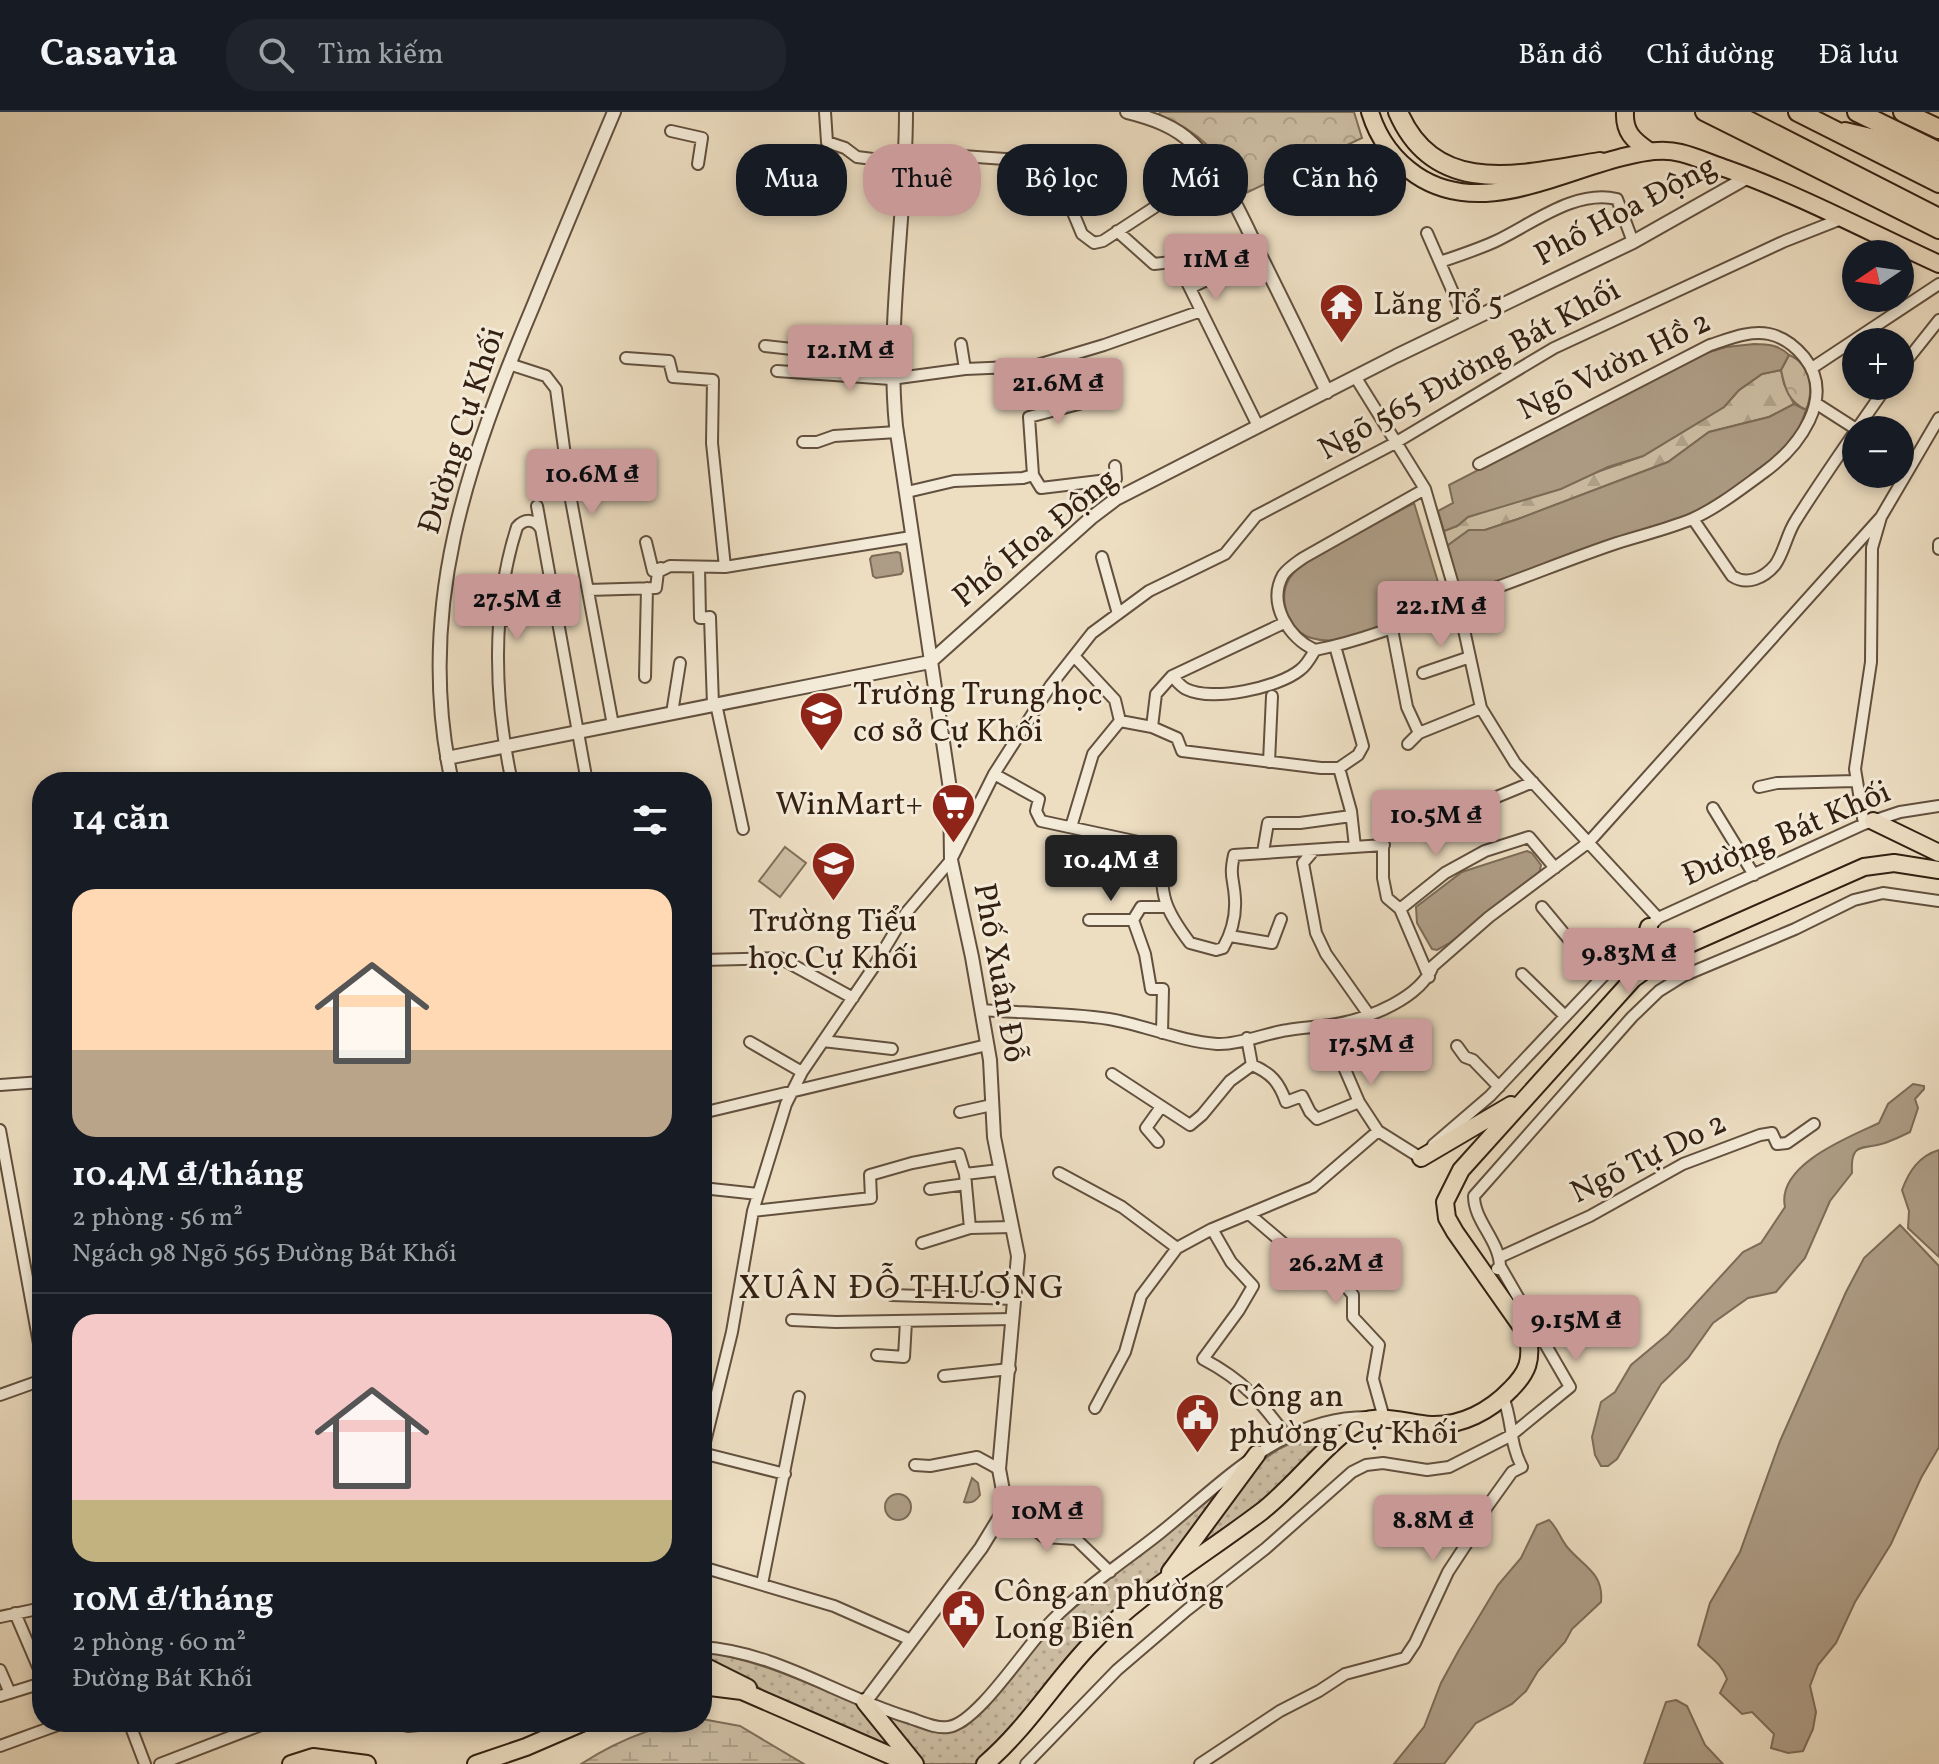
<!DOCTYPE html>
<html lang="vi">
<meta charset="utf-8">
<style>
:root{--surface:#171b24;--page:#20242c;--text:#f1f3f6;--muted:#9ea1a6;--line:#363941;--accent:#c59692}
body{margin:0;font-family:Vollkorn,serif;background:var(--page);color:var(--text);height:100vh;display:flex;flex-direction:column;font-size:30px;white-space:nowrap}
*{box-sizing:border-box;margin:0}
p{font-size:26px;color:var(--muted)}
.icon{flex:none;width:44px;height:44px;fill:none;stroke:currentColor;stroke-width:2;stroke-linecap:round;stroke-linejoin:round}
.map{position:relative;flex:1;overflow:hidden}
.sheet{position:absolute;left:32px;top:660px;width:680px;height:960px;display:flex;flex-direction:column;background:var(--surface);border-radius:32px;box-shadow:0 4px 12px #0003}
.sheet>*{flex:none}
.hud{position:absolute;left:736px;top:32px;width:760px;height:72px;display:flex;gap:16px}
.needle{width:52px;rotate:257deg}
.tools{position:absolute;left:1842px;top:128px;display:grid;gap:16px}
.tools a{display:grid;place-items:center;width:72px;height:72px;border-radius:50%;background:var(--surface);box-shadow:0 4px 12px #0003;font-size:40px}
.price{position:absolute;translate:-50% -68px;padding:0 18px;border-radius:8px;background:var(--accent);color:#111;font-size:26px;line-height:52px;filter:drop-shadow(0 2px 4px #0008)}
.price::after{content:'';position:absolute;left:50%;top:48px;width:24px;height:18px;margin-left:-12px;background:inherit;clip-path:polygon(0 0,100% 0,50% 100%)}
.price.on{background:#222;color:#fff}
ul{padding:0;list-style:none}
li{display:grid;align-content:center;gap:16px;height:424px;padding:0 40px}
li+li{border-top:2px solid var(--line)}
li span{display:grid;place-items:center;height:248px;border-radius:24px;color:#555}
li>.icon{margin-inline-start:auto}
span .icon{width:144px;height:144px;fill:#fffc;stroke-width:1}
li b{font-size:34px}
h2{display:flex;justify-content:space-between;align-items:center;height:96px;padding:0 40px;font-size:34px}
.chip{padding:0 28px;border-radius:32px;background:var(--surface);box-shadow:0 4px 12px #0003;font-size:28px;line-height:72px}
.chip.on{background:var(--accent);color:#111}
header{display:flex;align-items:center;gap:48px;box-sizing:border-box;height:112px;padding:0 40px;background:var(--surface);border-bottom:2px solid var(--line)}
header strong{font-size:38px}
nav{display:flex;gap:44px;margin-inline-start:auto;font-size:28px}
.search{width:560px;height:72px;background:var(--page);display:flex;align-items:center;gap:20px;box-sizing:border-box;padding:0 28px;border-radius:32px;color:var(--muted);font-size:30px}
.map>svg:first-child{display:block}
.grass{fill:url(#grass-dots);stroke:#806f5b;stroke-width:2}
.forest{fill:url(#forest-firs);stroke:#806f5b;stroke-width:2}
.wetland{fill:url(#wetland-marsh);stroke:#806f5b;stroke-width:2}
.park{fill:url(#park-crowns);stroke:#806f5b;stroke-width:2}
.pitch{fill:#cdbea4;stroke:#806f5b;stroke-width:2}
.water{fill:#ae9d86;stroke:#7d6b58;stroke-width:2}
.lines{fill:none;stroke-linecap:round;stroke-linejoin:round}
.minor-casing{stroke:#62503e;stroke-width:14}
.tertiary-casing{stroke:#62503e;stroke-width:16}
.primary-casing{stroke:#332012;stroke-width:20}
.trunk-casing{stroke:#332012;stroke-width:20}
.motorway-casing{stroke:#332012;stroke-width:22}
.minor{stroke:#f3ead7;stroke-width:10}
.tertiary{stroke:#f3ead7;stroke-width:12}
.primary{stroke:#eddec2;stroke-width:16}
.trunk{stroke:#eddec2;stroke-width:16}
.motorway{stroke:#eddec2;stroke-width:18}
.labels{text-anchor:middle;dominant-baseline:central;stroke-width:6;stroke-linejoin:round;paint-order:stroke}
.street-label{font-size:32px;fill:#332012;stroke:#f3ead7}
.poi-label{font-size:32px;fill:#332012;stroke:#f3ead7;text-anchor:start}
.neighbourhood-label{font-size:34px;letter-spacing:2px;fill:#332012;stroke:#f3ead7}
</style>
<header>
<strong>Casavia</strong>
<div class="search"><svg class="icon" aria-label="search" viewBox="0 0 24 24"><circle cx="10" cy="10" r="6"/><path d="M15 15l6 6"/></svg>Tìm kiếm</div>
<nav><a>Bản đồ</a><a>Chỉ đường</a><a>Đã lưu</a></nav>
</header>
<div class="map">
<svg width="1939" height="1652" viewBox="0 0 1939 1652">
<defs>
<pattern id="grass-dots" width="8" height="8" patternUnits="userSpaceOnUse" patternTransform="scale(2)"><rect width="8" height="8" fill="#cdbea4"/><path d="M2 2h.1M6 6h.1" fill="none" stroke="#b0a38c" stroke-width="1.8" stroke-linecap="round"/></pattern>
<pattern id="forest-firs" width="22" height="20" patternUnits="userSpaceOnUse" patternTransform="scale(2)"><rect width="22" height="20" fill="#cdbea4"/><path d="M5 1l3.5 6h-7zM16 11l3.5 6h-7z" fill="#b0a38c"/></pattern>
<pattern id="wetland-marsh" width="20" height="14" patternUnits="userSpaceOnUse" patternTransform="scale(2)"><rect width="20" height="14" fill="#cdbea4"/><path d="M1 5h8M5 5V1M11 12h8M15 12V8" fill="none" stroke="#b0a38c"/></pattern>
<pattern id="park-crowns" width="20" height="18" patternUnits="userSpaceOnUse" patternTransform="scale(2)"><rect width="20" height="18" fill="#cdbea4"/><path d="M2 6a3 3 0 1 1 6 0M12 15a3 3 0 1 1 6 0" fill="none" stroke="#b0a38c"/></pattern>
</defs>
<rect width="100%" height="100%" fill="#eddec2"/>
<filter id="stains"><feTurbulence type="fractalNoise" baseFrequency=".0025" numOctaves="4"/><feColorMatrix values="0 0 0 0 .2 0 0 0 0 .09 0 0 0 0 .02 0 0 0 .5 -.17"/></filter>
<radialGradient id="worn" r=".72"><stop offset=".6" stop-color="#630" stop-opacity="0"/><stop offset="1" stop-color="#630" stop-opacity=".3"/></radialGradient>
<path class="grass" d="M1348,1311L1272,1381L1180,1455L1260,1350L1279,1337L1311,1321Z
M1225,1371L1162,1463L982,1649L975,1652H921L880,1599C907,1609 937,1629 966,1614L1049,1517Z
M702,1539C756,1548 804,1569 854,1590L863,1597L901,1644L775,1586L738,1562L702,1547Z"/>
<path class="forest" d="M1781,258L1784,272L1794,292L1769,305L1709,320L1668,350L1518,407L1485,418H1469L1447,434L1444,419L1457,414L1468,405L1643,344L1724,295L1738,279L1762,262Z"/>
<path class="wetland" d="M702,1607L740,1614L804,1652H581C617,1629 658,1610 702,1610Z"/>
<path class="park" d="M1160,0H1354L1362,26L1246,81C1223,46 1199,18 1159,3Z
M1789,243C1811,252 1814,278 1806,298C1788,289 1785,277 1781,258Z"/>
<path class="pitch" d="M785,735L806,751L780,785L759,769Z"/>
<path class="water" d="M1754,232C1768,232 1779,233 1789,243L1781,258L1762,262L1739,278L1724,295L1643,344L1608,355L1561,377L1468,405L1457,414L1444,419L1438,399L1453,391L1449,373L1703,242L1726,235Z
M1794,292L1806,298L1796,325L1788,336L1748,367L1705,395L1684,406L1626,423L1469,479L1458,474L1447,434L1469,418H1485L1518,407L1668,350L1709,320L1769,305Z
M1414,391L1444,490C1405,507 1299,565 1285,494C1281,472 1292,460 1308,448Z
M897,440L900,441L903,459L901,462L876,466L873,464L870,447L872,444Z
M1527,739L1532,741L1541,753L1539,763L1448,832L1437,838L1432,837L1417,811L1416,795L1462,760Z
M1913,972L1924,974V977L1915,987L1918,996L1910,1020C1902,1024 1893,1028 1885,1031C1863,1038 1850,1029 1852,1061L1830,1089L1805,1146L1776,1180L1748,1186L1713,1211L1688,1246L1661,1272L1617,1347L1608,1354H1601L1595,1343L1592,1325L1601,1290L1615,1280L1631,1253L1668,1222L1743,1140L1761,1131L1785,1095C1776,1053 1849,1025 1879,1011L1888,992Z
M1939,1038V1145L1908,1116L1909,1099L1902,1078C1909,1059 1919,1044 1939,1038Z
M1900,1113L1939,1154V1335L1921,1366L1891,1432L1855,1490L1836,1531L1818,1553L1810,1574L1816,1600L1813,1617L1803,1639L1788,1641L1771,1636L1774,1622L1752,1600L1742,1602L1720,1581L1727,1567C1721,1550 1710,1546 1698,1533L1710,1491L1740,1440L1780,1329L1846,1180L1864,1146Z
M972,1366L978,1371L980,1383C976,1389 971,1392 964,1390Z
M885 1395a13 13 0 1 1 26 0a13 13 0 1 1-26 0Z
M1549,1408C1558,1416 1560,1427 1568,1436C1583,1454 1604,1461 1601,1490L1572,1517L1565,1530L1538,1559L1526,1579L1512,1592L1476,1611L1444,1652H1394L1424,1615L1441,1571L1459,1538L1498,1473L1521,1446L1537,1413Z
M1676,1588L1687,1594L1705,1633L1723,1652H1644L1666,1590Z"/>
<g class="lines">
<defs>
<path id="minor" d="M825,0L827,30L845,36L857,45L905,51
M671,19L702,26L698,52
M906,40L1005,47L1068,45
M1052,50L1082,122L1094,131L1103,129L1213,57
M1117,119L1154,152L1172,150L1180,156L1258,314
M1427,121L1466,210
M1440,150C1458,144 1476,138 1494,130C1531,113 1574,77 1617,87L1633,130
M1190,176L1260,143
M765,234L792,237L811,261
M626,246L669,249L673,265L713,268L712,331L725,455
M509,252L546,264L556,277L571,388L613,613
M1812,256L1939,172
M965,257L1034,254L1104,233L1201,199
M1900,257L1939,208
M777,259L891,267L965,257L961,232
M1356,266L1425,377L1458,490L1481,596L1515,651L1658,806
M1817,292L1856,317
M803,330H817L834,324L897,320
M1033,363L1029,305L1109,284
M1033,363L1041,376L1116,367L1115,354
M1425,377L1303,446C1296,451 1288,456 1283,463C1267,492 1289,526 1315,538C1377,526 1433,499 1492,477C1534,462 1575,445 1617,431C1642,423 1668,417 1692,407C1717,396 1741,377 1763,361C1798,336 1837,286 1804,245C1795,234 1783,225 1769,222C1749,218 1729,227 1710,233L1479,352
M907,380L954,369L1023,366L1033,363
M537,394L587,670
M1693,407L1732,464C1747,474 1764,466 1775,453C1784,441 1787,421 1796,408C1825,362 1856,318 1887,274
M646,430L653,459L661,456
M1939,432V437
M1102,445L1118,502
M699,455L700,506L710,505L713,593
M588,478L656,476L658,460L670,454L725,455L911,425
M501,509L555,497
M1392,517L1407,595L1419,621
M1335,534L1363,634L1358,643L1339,656L1351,699L1355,735
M1074,544L1115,588L1120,609
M1423,561L1470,545
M1172,564C1176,568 1180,574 1186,577C1212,590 1278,576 1300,558C1307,553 1311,545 1315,538
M645,565L647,476
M716,592L743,717
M672,601L680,551
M1152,615L1156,582L1172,564L1284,511
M1408,632L1419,621L1481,596
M1269,650L1272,584
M994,662L1039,687L1036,699L1041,709L1157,734L1161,740C1162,785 1162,794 1190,831L1216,838L1223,836C1231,822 1236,804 1235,787C1234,766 1229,766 1234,743L1384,733
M512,670C494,589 491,495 517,415C525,406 535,407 541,417
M1759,675L1777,671L1855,669
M1383,686V766L1387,786L1400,797
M1470,696L1533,670
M1713,696L1754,763
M1864,712L1855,657L1871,550L1872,436L1881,405L1939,306
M1071,715L1093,642L1120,609L1152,615L1177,626L1182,639L1321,656H1339
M1314,738L1303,751L1316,821L1326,842L1369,903
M1263,740L1268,711H1300L1351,704
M1542,795L1601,866
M1089,808H1133
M1230,824L1272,831L1281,807
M702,848L780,846L853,886
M1522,862L1565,904
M1429,865L1400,797L1445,761L1485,739L1529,725L1555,756
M981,898C1023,901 1067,901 1109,907C1145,913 1179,929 1217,932C1239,933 1266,921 1288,918C1305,915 1321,915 1337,912C1370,906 1420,886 1433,854L1489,805L1589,730L1881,405
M1337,912V939L1359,990L1378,1019L1421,1046L1422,1045
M1162,921L1163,877H1151L1145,842L1133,808L1141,795H1167
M823,929L892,937
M750,930L802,960
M1457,934L1465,945L1473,948L1499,975
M1252,953C1271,961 1279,970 1286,990L1302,984L1310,1000L1317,1007L1359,990
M1112,962L1190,1013L1202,1003L1230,969L1252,953L1247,926
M0,973L42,970
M960,1000L992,993
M702,1001L987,933
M0,1018L42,1248
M1158,1030L1146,1016L1161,995
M1433,1033L1490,984L1658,806L1864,712L1900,700L1939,694
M1059,1061L1122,1095L1177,1136L1212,1117L1313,1075L1378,1019
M965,1062L970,1116
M702,1076L758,1082
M930,1077L966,1072
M753,1099L871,1086L870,1063L912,1051L959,1042L965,1062L1000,1058
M1212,1117L1231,1150L1253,1174L1239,1198L1203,1247C1245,1269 1260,1289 1288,1326
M922,1131L970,1116L1012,1115
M1500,1145L1590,1104L1683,1052L1760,1023L1772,1021L1777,1032L1787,1031L1814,1012
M1497,1157L1500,1154C1499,1128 1474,1109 1474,1084L1632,905L1659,879L1683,864L1795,817L1854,788L1883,781L1939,789
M891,1183L1015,1187
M792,1208L836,1210L1013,1207
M877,1243L904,1245L906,1209
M944,1264L1010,1257
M0,1283L42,1268
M1095,1296L1125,1240L1141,1184L1177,1136
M702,1341L785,1362
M702,1342L732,1220L753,1099L786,992L802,960L873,856L906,801L951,748L994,662L1051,573L1092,521L1149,479L1225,442L1256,404L1395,331L1554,236L1785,129L1841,107
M915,1353L930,1354L977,1345L999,1357
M1006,1395L1044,1425L1076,1427L1110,1460
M702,1455L834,1494L911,1528
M762,1472L799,1285
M15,1501L42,1564
M0,1505L42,1496
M702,1535C776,1540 838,1584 907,1605C920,1609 935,1617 948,1615C976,1612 1023,1539 1044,1517C1077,1480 1121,1452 1160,1421C1227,1367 1290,1296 1384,1306L1373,1267L1379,1233L1353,1205V1183L1348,1177L1296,1142L1249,1102
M0,1558L10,1581
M0,1584L42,1571
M129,1610L145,1652
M389,1610L408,1614L451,1610
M0,1634L66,1610
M160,1652L269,1610
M1026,1652L1117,1558L1187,1498L1265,1437L1352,1360L1366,1353L1383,1351L1427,1358L1449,1355L1510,1324L1570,1275L1500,1154
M1200,1652L1280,1599L1319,1579L1345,1562L1405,1546L1415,1531L1448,1460L1469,1428L1484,1399L1512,1360L1522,1355C1509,1331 1513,1309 1503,1285"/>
<path id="tertiary" d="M1127,0C1151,6 1175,14 1193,32C1225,64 1243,107 1262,147C1284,191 1306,236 1327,280
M447,646L930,550L1091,406L1116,387L1396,244L1633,130L1748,65
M452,670C414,497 468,349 534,192C560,128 587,64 614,0
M865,1590L981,1436L1006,1395L999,1357L1018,1144L994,1025L990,948L972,845L951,748L950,677L896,314C886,210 906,105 906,0"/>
<path id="primary" d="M1704,0L1939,118
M1845,19L1879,27L1939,58
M1873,709L1939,741
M1633,867L1649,815
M1421,1046L1511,993
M1170,1460L1257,1342
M702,1553L748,1576
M702,1574L742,1579L910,1652
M865,1590L915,1652
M291,1652L313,1645L367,1652
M476,1652L526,1635L584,1610
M985,1652C1025,1618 1053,1572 1089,1534C1138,1482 1204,1443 1261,1400C1293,1375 1317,1342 1349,1317C1374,1297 1403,1311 1431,1313C1462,1314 1490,1299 1511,1277C1528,1260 1532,1248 1528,1224L1455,1120L1447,1106L1445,1090L1461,1058L1633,867L1669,841L1864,755L1894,751L1939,758"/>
<path id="trunk" d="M1370,0C1378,26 1394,48 1416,63C1481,107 1560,59 1627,44C1644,40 1663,36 1681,41C1697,45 1712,52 1727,57C1800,83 1869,120 1939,152
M1625,0C1624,20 1633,28 1649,39"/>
<path id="motorway" d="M1398,0C1436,88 1524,62 1600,50
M1731,0L1939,106
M1798,0L1939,71
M1857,0L1939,40
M1903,0L1939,17"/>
</defs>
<use href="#minor" class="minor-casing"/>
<use href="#tertiary" class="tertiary-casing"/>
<use href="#primary" class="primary-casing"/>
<use href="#trunk" class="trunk-casing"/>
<use href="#motorway" class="motorway-casing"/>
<use href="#minor" class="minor"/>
<use href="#tertiary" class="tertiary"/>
<use href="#primary" class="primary"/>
<use href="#trunk" class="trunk"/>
<use href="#motorway" class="motorway"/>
</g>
<defs>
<symbol id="temple-pin" viewBox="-11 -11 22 30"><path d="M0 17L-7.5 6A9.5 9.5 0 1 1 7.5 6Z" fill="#8f2418" stroke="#f3ead7"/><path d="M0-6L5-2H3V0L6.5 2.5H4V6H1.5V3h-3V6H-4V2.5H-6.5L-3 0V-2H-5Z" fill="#fff"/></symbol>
<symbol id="school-pin" viewBox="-11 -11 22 30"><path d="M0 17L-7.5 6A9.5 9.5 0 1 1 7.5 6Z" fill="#8f2418" stroke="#f3ead7"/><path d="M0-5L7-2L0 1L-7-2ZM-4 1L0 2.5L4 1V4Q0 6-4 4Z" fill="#fff"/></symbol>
<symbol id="supermarket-pin" viewBox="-11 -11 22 30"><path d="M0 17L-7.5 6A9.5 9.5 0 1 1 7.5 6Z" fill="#8f2418" stroke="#f3ead7"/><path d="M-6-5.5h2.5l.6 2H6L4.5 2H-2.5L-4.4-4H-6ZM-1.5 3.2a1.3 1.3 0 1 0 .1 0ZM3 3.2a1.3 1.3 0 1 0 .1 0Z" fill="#fff"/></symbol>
<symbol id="civic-pin" viewBox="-11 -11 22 30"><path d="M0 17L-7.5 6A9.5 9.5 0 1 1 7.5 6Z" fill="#8f2418" stroke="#f3ead7"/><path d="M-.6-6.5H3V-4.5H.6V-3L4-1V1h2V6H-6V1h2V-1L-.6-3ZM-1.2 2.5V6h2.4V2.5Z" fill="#fff"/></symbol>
</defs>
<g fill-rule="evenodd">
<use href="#temple-pin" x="1316" y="168" width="51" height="69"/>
<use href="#school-pin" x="796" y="576" width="51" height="69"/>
<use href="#supermarket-pin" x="928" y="668" width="51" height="69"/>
<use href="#school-pin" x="808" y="726" width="51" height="69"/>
<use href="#civic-pin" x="1172" y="1278" width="51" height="69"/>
<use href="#civic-pin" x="938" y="1474" width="51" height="69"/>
</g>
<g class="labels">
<g class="street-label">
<text transform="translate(1626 100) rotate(-28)">Phố Hoa Động</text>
<text transform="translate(1615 255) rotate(-26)">Ngõ Vườn Hồ 2</text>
<text transform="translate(1470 259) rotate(-29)">Ngõ 565 Đường Bát Khối</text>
<text transform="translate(463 319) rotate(-72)">Đường Cự Khối</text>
<text transform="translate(1036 427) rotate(-39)">Phố Hoa Động</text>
<text transform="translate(1787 723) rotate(-23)">Đường Bát Khối</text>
<text transform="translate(998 861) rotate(80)">Phố Xuân Đỗ</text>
<text transform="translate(1649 1047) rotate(-26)">Ngõ Tự Do 2</text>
</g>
<g class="poi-label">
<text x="1373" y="194">Lăng Tổ 5</text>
<text x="853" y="584">Trường Trung học<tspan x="853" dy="37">cơ sở Cự Khối</tspan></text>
<text x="923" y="694" text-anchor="end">WinMart+</text>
<text x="833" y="811" text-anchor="middle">Trường Tiểu<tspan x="833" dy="37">học Cự Khối</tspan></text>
<text x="1229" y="1286">Công an<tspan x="1229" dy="37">phường Cự Khối</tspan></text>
<text x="994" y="1481">Công an phường<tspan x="994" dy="37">Long Biên</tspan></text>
</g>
<g class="neighbourhood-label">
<text x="902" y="1177">XUÂN ĐỖ THƯỢNG</text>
</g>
</g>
<rect width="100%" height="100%" filter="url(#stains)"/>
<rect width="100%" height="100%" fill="url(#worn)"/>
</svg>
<div class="tools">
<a><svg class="needle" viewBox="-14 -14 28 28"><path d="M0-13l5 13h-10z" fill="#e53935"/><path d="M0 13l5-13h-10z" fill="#9ea1a6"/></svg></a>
<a>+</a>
<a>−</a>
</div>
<b class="price" style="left:1216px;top:190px">11M ₫</b>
<b class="price" style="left:850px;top:281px">12.1M ₫</b>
<b class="price" style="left:1058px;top:314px">21.6M ₫</b>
<b class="price" style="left:592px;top:405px">10.6M ₫</b>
<b class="price" style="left:517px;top:530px">27.5M ₫</b>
<b class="price" style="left:1441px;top:537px">22.1M ₫</b>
<b class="price" style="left:1436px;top:746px">10.5M ₫</b>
<b class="price on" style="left:1111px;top:791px">10.4M ₫</b>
<b class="price" style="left:1629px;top:884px">9.83M ₫</b>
<b class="price" style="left:1371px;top:975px">17.5M ₫</b>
<b class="price" style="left:1336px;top:1194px">26.2M ₫</b>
<b class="price" style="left:1576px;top:1251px">9.15M ₫</b>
<b class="price" style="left:1047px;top:1442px">10M ₫</b>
<b class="price" style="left:1433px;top:1451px">8.8M ₫</b>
<div class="hud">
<a class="chip">Mua</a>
<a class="chip on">Thuê</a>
<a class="chip">Bộ lọc</a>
<a class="chip">Mới</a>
<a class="chip">Căn hộ</a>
</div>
<section class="sheet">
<h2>14 căn<svg class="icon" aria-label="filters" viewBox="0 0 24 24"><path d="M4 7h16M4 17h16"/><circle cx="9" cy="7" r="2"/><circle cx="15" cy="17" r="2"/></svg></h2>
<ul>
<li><span style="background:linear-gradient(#ffd9b3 65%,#b9a48a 0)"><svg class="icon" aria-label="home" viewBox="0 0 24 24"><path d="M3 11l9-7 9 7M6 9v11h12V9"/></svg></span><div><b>10.4M ₫/tháng</b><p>2 phòng · 56 m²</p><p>Ngách 98 Ngõ 565 Đường Bát Khối</p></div></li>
<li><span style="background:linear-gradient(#f6c9c9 75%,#c2b280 0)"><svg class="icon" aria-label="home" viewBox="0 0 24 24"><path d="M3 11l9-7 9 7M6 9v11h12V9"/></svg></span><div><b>10M ₫/tháng</b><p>2 phòng · 60 m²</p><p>Đường Bát Khối</p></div></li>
</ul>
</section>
</div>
